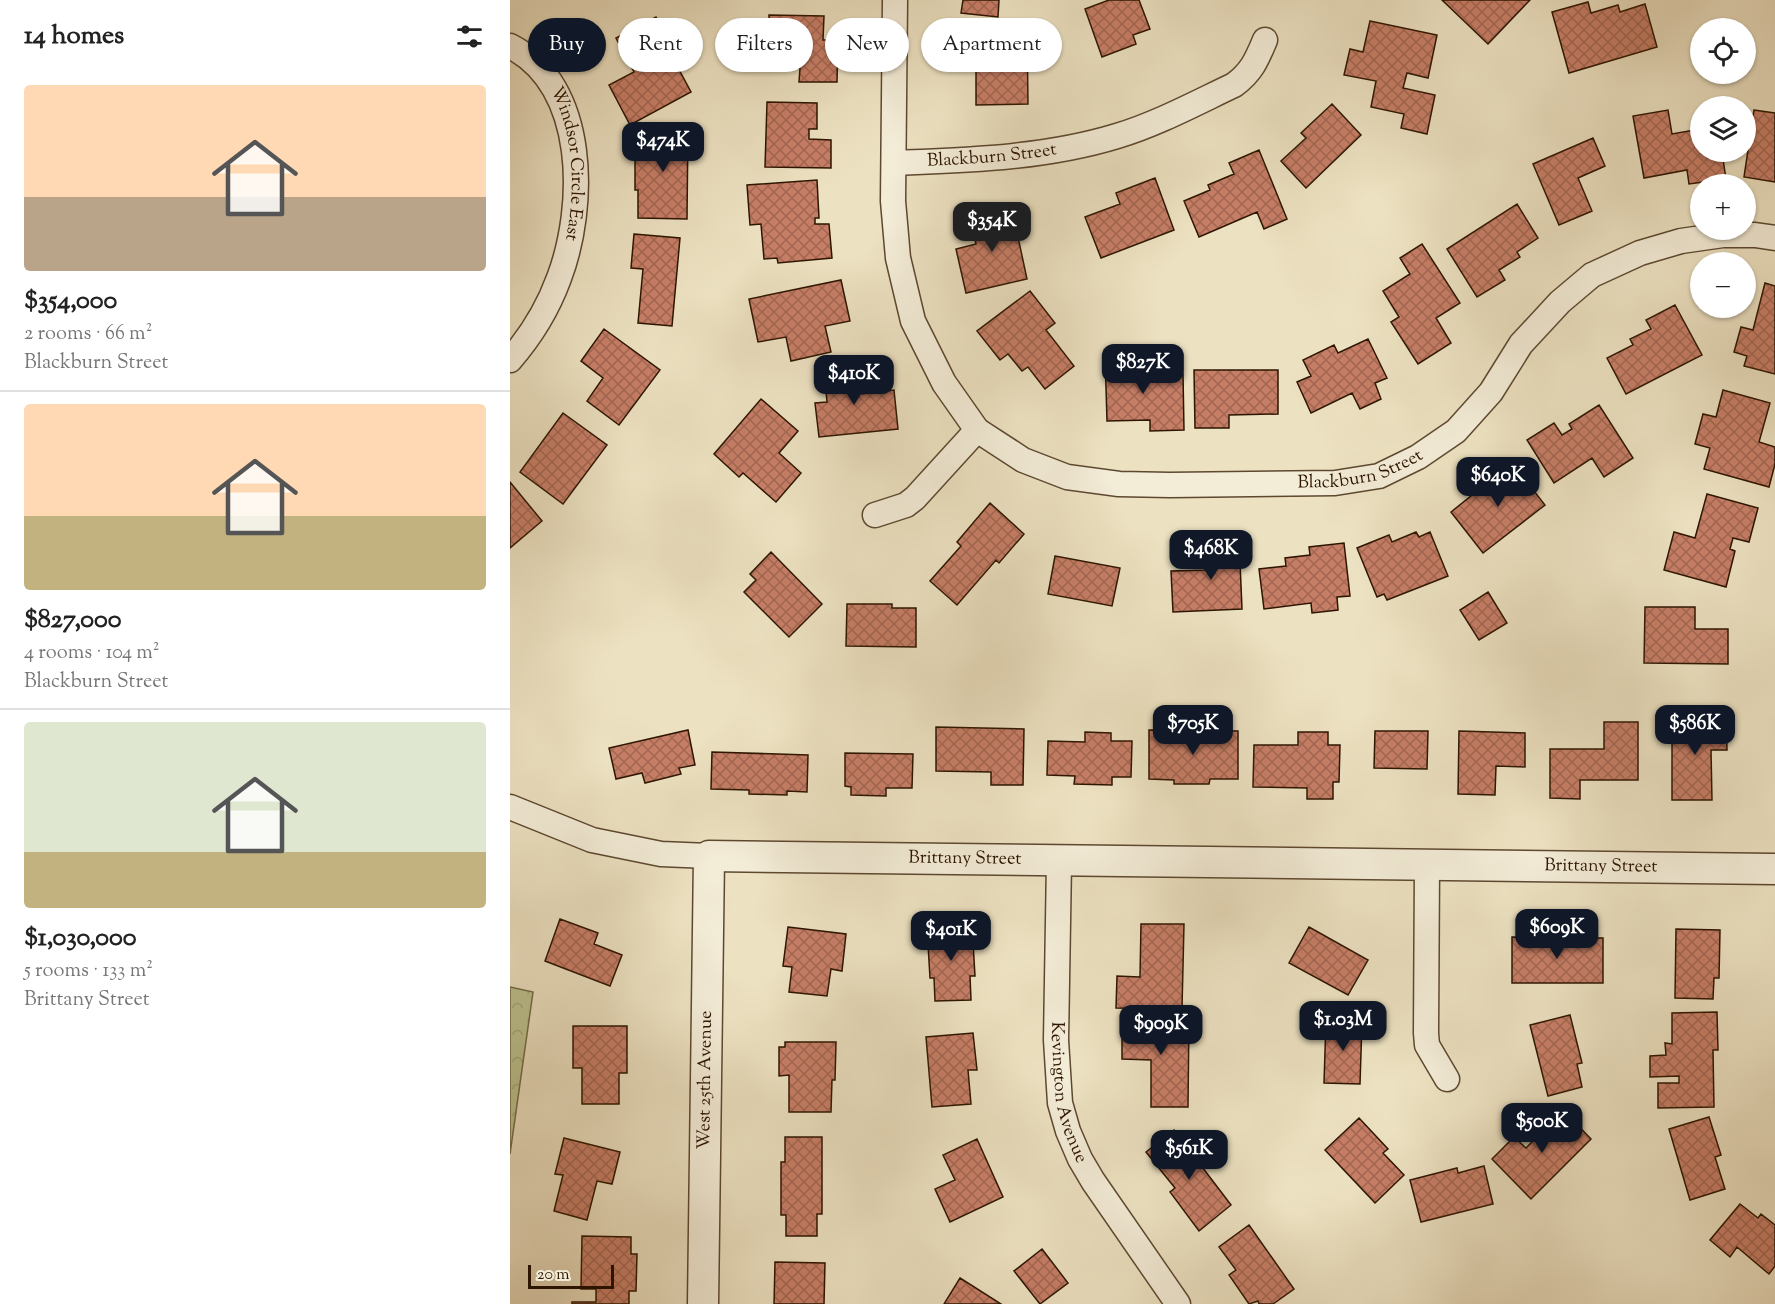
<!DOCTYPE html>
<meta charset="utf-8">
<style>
:root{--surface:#fff;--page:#f2f2f2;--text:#222;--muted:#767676;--line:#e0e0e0;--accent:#111827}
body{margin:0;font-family:"Sorts Mill Goudy",serif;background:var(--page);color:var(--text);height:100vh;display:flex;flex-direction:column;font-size:22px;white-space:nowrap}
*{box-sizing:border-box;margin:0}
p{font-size:20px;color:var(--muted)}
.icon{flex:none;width:33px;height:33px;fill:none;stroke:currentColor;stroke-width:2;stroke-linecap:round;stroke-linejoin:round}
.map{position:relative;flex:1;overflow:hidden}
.details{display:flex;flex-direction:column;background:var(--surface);width:510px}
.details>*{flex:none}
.hud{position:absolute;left:18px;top:18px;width:570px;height:54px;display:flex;gap:12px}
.fabs{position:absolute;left:1180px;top:18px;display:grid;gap:12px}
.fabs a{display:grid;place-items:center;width:66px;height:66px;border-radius:50%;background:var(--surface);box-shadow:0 2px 4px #0004;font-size:30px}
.scale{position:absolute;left:18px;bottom:15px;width:86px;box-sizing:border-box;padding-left:6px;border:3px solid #2d1500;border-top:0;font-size:16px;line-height:21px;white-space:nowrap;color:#2d1500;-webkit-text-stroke:4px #f3ecd7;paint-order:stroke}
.price{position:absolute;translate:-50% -51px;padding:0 14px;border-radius:12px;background:var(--accent);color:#fff;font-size:20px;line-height:39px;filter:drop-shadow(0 2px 3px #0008)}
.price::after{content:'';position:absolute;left:50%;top:36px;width:18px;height:14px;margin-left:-9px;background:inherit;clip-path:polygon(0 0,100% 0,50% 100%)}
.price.on{background:#222;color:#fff}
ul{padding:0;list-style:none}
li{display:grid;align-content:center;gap:12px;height:318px;padding:0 24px}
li+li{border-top:2px solid var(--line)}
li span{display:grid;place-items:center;height:186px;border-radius:6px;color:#555}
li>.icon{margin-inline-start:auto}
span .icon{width:108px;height:108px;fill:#fffc;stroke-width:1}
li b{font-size:26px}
h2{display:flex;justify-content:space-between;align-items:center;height:72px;padding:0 24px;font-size:26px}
.tag{padding:0 21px;border-radius:27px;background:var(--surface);box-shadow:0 2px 4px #0004;font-size:21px;line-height:54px}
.tag.on{background:var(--accent);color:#fff}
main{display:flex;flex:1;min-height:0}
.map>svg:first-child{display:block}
.forest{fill:url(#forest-crowns);stroke:#746c48;stroke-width:1.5}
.building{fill:url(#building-cross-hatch);stroke:#2d1500;stroke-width:1.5}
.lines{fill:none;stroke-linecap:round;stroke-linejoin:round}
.minor-casing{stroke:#5d4830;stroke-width:27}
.tertiary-casing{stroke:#5d4830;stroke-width:33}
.minor{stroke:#f3ecd7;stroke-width:24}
.tertiary{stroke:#f3ecd7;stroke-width:30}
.labels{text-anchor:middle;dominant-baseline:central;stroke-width:4.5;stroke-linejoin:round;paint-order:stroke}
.street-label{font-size:18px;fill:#2d1500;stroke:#f3ecd7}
</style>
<main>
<section class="details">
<h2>14 homes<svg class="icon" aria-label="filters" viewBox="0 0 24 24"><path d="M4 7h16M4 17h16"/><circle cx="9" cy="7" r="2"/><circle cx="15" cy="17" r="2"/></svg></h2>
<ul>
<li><span style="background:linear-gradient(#ffd9b3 60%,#b9a48a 0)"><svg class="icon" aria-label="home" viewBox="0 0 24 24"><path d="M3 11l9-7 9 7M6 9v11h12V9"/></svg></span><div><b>$354,000</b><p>2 rooms · 66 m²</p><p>Blackburn Street</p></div></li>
<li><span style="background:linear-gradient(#ffd9b3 60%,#c2b280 0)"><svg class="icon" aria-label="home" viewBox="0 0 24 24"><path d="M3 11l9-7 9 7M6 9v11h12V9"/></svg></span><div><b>$827,000</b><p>4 rooms · 104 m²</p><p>Blackburn Street</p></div></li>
<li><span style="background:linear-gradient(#dfe7d0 70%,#c2b280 0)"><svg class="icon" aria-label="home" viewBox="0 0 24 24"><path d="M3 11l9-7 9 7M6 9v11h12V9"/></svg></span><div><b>$1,030,000</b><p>5 rooms · 133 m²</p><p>Brittany Street</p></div></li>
</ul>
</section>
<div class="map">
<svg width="1265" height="1304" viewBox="0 0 1265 1304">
<defs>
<pattern id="forest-crowns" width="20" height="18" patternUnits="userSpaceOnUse" patternTransform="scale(1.5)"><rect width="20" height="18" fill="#bcc290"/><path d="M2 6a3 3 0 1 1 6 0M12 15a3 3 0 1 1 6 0" fill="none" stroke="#a2a67a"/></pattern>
<pattern id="building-cross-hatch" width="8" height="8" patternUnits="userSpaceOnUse" patternTransform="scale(1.5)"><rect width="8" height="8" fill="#c77e67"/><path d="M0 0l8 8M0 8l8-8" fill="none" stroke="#a26652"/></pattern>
</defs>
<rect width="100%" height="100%" fill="#ece1c1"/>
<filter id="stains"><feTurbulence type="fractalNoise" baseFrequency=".00333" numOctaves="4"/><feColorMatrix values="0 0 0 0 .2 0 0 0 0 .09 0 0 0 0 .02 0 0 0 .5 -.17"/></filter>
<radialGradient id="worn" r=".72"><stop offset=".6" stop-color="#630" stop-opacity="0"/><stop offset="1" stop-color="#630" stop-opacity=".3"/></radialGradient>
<path class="forest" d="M0,987L23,992L0,1154Z"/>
<path class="building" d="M453,0H489L488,17L451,13Z
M599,0H629L640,29L623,35L626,44L592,57L575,9Z
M932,0H1020L978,44Z
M1078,2L1081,13L1108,5L1110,12L1135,4L1147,47L1059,73L1042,12Z
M259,15L314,16L313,40H328L327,82H289L290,68H259Z
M146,17L169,62L166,64L181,92L120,125L99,85L124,72L106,38Z
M860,21L927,35L918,78L897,73L893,88L925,95L917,134L891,128L894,114L861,107L866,81L834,75L840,49L853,52Z
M517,28L518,104L466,105V70L443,71L442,30Z
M257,102L307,103V129H299V139L321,140V168L255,167Z
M822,104L851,135L796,188L771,161L796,138L791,133Z
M1158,110L1162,134L1191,129V152H1212L1216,179L1179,184L1177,170L1134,178L1123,116Z
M1244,110L1265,113V182L1234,177Z
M130,127L178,128L177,219L128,218V190H125V159H130Z
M1083,138L1095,166L1068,178L1082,211L1049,225L1023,164Z
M749,150L777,219L754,229L747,212L689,237L674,201L700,190L698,185L724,174L719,163Z
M645,178L664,230L591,258L575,217L610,204L606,193Z
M307,180L309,218H305V224H319L322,258L268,263L267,258L254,259L251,224L240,225L237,185Z
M1007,204L1028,238L1007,252L1010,257L989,270L995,280L967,297L937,249Z
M502,209L517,279L456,293L446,249L466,244L460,219Z
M124,234L170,238L162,326L128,323L133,269L121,268Z
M912,244L950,303L926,318L941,343L908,364L881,322L889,317L873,291L900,274L890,258Z
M331,280L340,321L315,326L321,352L281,361L276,337L248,342L239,299Z
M1255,283L1265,286V374L1234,366L1237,356L1224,352L1231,327L1243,330Z
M520,291L545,323L536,330L564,366L535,389L518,367L512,371L498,354L490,360L467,331Z
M1165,305L1192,355L1116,394L1097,358L1123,345L1120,339L1141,329L1136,320Z
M94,329L150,370L109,425L77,401L93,378L71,361Z
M858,339L877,378L865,383L871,399L850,409L842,393L801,413L787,382L801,376L793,360L824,345L828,353Z
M629,354L630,375L673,374L674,430L640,431V420L597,421L595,355Z
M349,367L352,394L384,390L388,429L309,437L305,403L317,402L314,370Z
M684,370H768V414L719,415V428H685Z
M1213,390L1260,403L1249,442L1265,447V464L1259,487L1194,469L1200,448L1185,444L1193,414L1206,417Z
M251,399L288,431L269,453L291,473L266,502L233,473L229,477L204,454Z
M1089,405L1123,458L1094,477L1082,458L1044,483L1017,440L1044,423L1052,435L1062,429L1059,424Z
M53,413L97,445L53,504L10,472Z
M1002,463L1035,505L973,553L941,512Z
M0,482L32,521L0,548Z
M1197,494L1248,508L1239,542L1223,538L1220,549L1225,551L1216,587L1154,570L1164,532L1185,538Z
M480,503L514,534L489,563L486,560L447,605L420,581L451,546L447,542Z
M906,532L909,537L920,532L938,576L877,600L874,594L867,597L847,548L879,535L882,542Z
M729,539L732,609L663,612L661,571L696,570L694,541Z
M834,543L840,596L827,597L828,610L802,613L801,603L754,609L749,569L776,566L775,558L800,555L799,547Z
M261,552L312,604L279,637L234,592L246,580L240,574Z
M545,556L610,568L602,606L538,594Z
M978,592L997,623L969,640L950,610Z
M337,604H382V608H406V647L336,646Z
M1135,607H1185V629H1218V664L1134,663Z
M1162,719H1216L1217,750H1201L1202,800H1162Z
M1094,722H1128V780H1070V799L1040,798V749H1094Z
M426,727L514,729L513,785H481V772L426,771Z
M178,730L185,765L169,768L171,774L135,783L132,773L106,779L99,748Z
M639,730L728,731V779H700L699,784H664V780L639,779Z
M865,731H918L917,769L864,768Z
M949,731L1015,733V767L986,766L985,795L948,794Z
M575,732L601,733V741H622L621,777H602V785L564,784L565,776L537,775L538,741L575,742Z
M788,732H818V745H830L829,782H823V799H797V788L743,787L744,745H788Z
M202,752L298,755L297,792L277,791V795L239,794V790L201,789Z
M335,753L403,754L402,788H376V796L341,795V787L335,786Z
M50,919L88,933L84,944L112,955L100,986L35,961Z
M631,924H674L672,1009L606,1008L607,976L630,977Z
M462,925L465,976H460L461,1000L425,1001L424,978H420L417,927Z
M278,927L336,934L332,971L321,969L317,996L279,992L282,967L273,966Z
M799,927L858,960L838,995L779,963Z
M1166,929L1210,930L1209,978H1204L1203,999L1165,998Z
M1002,937L1093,938V983H1002Z
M1207,1012L1208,1050H1203L1204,1107L1148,1108V1083H1169V1076L1140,1077V1056L1156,1055L1155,1043L1162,1044V1013Z
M1060,1015L1072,1063L1067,1064L1072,1087L1038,1096L1020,1025Z
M612,1018H679L678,1107H641V1060L612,1059Z
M816,1021L852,1022L850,1084L814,1083Z
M63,1026H117V1073H109V1104H72V1068H63Z
M463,1033L467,1070H458L461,1104L422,1107L416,1037Z
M275,1042H326L325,1080H322L321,1112H279V1075L269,1076V1047H275Z
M1053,1110L1081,1139L1021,1199L982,1159L1004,1137L1016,1148Z
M1199,1117L1211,1155L1205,1157L1215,1189L1180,1200L1159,1129Z
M849,1118L878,1149L873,1153L894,1175L865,1203L815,1150Z
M664,1130L721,1205L689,1231L660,1192L665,1188L636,1152Z
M275,1137H312V1214H307V1236H276V1215H271V1162H275Z
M54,1138L110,1152L102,1184L87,1181L77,1220L44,1211L53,1175L45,1174Z
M467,1139L493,1197L440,1222L425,1189L445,1180L433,1155Z
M974,1166L983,1204L911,1222L900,1180L947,1168L948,1173Z
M1230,1204L1248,1218L1251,1214L1265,1225V1266L1259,1274L1227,1247L1220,1257L1200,1240Z
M739,1225L784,1289L763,1304H749L748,1301L739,1304L719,1275L726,1270L709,1247Z
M72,1236L121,1237V1254H127L126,1291H119V1304H62V1302H86V1289H71Z
M532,1249L558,1283L530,1304L504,1271Z
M265,1262L315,1263L314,1304H264Z
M450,1278L491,1304H434Z"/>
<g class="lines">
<defs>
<g id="minor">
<path id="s1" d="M0,46C78,85 76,207 49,278C38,308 21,336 0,360"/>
<path id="s2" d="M384,163C459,160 535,158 607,136C647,124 686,103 724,85C742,72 747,59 755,40"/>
<path id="s3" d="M467,430L513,460L557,477L609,484L660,485L825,483L869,476L908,457L946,431L981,392L1011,344L1050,302L1082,275L1130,253L1171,241L1213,235H1245L1265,238"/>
<path d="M365,515L396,505L405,498L467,430L434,383L403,321L388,258L383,201L385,0"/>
<path d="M0,807L82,840L151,854L199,856"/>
<path id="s4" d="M549,862L546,1040L550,1103L558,1131L570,1159L583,1181L668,1304"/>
<path d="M917,865L916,1033L917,1045L937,1079"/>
</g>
<g id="tertiary">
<path id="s5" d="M193,1304L199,856L1265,869"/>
</g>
</defs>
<use href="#minor" class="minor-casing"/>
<use href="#tertiary" class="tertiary-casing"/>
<use href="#minor" class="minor"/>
<use href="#tertiary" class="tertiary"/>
</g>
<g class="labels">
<g class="street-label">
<text stroke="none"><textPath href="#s2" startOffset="98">Blackburn Street</textPath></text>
<text stroke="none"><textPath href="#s1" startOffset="140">Windsor Circle East</textPath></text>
<text stroke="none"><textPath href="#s3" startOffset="398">Blackburn Street</textPath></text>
<text stroke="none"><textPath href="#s5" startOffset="704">Brittany Street</textPath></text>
<text stroke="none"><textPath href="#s5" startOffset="1340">Brittany Street</textPath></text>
<text stroke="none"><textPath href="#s5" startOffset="224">West 25th Avenue</textPath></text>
<text stroke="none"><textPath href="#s4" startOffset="232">Kevington Avenue</textPath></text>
</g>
</g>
<rect width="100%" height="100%" filter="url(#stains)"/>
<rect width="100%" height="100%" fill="url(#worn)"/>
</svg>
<div class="fabs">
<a><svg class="icon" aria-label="locate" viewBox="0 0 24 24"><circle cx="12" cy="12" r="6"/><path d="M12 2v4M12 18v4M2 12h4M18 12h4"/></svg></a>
<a><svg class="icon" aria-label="layers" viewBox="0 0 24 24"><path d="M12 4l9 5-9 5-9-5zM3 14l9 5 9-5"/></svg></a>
<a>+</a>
<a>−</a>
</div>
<div class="scale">20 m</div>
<b class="price" style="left:153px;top:173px">$474K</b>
<b class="price on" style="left:482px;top:253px">$354K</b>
<b class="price" style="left:633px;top:395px">$827K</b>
<b class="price" style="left:344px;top:406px">$410K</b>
<b class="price" style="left:988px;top:508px">$640K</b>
<b class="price" style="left:701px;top:581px">$468K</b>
<b class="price" style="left:683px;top:756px">$705K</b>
<b class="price" style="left:1185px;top:756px">$586K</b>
<b class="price" style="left:1047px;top:960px">$609K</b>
<b class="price" style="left:441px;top:962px">$401K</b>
<b class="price" style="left:833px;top:1052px">$1.03M</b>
<b class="price" style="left:651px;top:1056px">$909K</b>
<b class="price" style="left:1032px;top:1154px">$500K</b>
<b class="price" style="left:679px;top:1181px">$561K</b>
<div class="hud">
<a class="tag on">Buy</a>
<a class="tag">Rent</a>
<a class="tag">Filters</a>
<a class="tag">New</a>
<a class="tag">Apartment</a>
</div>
</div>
</main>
